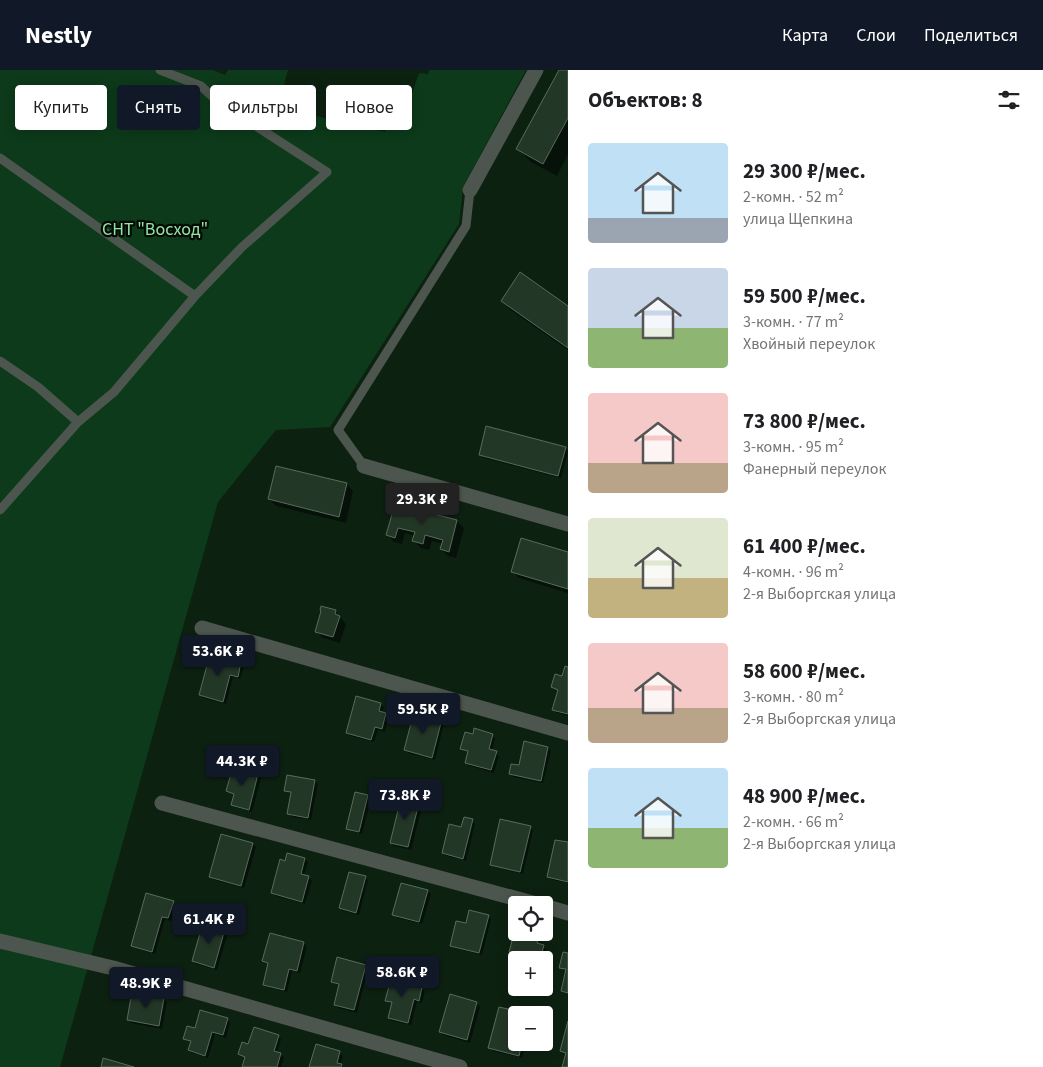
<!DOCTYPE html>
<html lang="ru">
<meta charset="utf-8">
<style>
:root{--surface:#fff;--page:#f6f6f6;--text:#202124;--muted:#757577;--accent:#111827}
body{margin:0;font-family:"Source Sans 3",sans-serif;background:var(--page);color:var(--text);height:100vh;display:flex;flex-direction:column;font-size:19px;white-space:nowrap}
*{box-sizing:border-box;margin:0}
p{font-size:16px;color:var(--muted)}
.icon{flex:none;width:28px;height:28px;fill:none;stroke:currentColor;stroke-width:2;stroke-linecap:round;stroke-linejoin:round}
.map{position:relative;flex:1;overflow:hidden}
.panel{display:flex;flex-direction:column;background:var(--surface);width:475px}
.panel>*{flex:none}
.guide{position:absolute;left:15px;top:15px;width:475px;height:45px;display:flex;gap:10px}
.fabs{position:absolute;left:508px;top:826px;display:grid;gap:10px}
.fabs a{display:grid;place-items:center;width:45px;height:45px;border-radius:5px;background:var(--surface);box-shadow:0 2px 12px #0003;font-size:25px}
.price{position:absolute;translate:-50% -42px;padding:0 11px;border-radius:5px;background:var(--accent);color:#fff;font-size:16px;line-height:32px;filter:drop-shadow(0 1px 2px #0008)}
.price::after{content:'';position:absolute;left:50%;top:30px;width:15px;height:11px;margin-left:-8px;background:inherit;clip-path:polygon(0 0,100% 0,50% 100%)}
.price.active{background:#222;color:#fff}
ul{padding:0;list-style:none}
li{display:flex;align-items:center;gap:15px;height:125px;padding:0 20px}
li span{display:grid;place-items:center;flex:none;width:140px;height:100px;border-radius:5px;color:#555}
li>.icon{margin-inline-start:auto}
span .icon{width:60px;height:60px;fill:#fffc;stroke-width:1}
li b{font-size:21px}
h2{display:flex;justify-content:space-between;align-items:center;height:60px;padding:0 20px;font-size:21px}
.tag{padding:0 18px;border-radius:5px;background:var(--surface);box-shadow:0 2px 12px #0003;font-size:18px;line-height:45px}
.tag.active{background:var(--accent);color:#fff}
header{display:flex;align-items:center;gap:30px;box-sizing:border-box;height:70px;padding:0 25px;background:var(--accent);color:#fff}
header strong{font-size:24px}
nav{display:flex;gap:28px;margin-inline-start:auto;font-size:18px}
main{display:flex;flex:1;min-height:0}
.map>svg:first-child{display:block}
.green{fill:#0c3a1a}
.shadow{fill:#0007}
.building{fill:#233727;stroke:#576d5b}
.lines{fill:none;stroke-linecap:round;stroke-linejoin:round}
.service{stroke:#4d564e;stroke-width:9}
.minor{stroke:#4d564e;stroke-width:15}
.labels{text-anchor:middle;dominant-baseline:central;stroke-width:4.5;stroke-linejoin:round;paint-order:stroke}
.park-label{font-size:18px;fill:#91e5a3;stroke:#030803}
</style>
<header>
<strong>Nestly</strong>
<nav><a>Карта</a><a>Слои</a><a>Поделиться</a></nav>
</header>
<main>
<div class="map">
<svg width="568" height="997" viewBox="0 0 568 997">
<rect width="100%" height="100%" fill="#0d2111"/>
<path class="green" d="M0,0H213L225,5L228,0H288L278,37L385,62L394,34L408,36L419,3L428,4L429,0H526L463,117L459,154L330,357L276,360L218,432L60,997H0Z"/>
<path class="shadow" d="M560,0H568V84L557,106L531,92L518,79Z
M502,231L568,237V280L512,241Z
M565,378L568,381L561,408L484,388L481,385Z
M347,414L353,421L346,453L276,436L269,429Z
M395,435L457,451L464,458L456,488L448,486L441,479L443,474L432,471L429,480L421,478L414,471L415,466L405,463L402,474L394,472L388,465Z
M568,483V523L519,508L512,502Z
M335,541L346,554L340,573L323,568L316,562Z
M241,593L244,596L240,609L233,607L226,634L203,628L200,625Z
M568,598V646L557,643L554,640L559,621L552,617L563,608Z
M380,634L384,637L382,643L389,647L385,662L378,660L374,672L350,666L347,663Z
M441,650L444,653L435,690L408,683L405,680Z
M492,665L495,668L492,681L499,686L494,703L470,696L466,693L469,683L462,678Z
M548,678L551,681L543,713L513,707L510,704Z
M233,699L258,705L261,708L252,742L236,737L233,734L235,725L227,721Z
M288,706L315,711L318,714L311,750L292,747L289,744L292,724L286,720Z
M356,723L368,726L371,729L362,764L351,761L348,758Z
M420,730L423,733L411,780L394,776L391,773Z
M472,750L475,753L466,791L446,786L443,783L462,758Z
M530,757L533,760L523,804L494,797L491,794Z
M253,774L256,777L244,818L214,810L211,807Z
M568,774V813L552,810L548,807Z
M288,785L305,789L308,792L304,806L312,810L305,834L276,826L273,823Z
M365,807L368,810L359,845L344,841L340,838Z
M428,821L431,824L422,854L397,848L394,844Z
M173,832L176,835L171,851L165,849L155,884L135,878L132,875Z
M488,846L491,849L482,885L454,878L451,875L467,854Z
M204,855L225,860L228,863L217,900L196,894L193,891Z
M516,861V862L537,880L541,862H544L540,876L547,880L544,890H533L514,885L511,882Z
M304,873L307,876L300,903L292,901L287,922L267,917L264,914L269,895L264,891Z
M365,896L368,899L357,943L338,938L335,935L340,916L332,911Z
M416,912L420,915L419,918L425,921L422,933L417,932L411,955L392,951L389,948L393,934L387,930Z
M451,926L477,934L480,937L470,973L443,965L440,962Z
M164,929L167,932L162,959L131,953L128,950Z
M500,938L527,945H516V972H526L522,988L493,981L490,978Z
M227,949L230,952L226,968L215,964L208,988L192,983L189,980L192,972L184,968L196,960Z
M278,966L281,969L277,983L284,987L281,997H244L246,988L240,984L249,976Z
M317,976L340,983L343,986L340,995L343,997H310Z"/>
<path class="building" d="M559,0H568V48L543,94L516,79Z
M520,202L568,236V278L501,231Z
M486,356L566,377L558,406L479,385Z
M276,396L347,413L339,447L268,429Z
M395,434L457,450L449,482L440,479L443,470L425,465L423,474L412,471L415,462L398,458L395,468L386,465Z
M521,468L568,482V519L511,502Z
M321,536L336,540L335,544L340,546L333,567L315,562L321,541L320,540Z
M210,584L241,592L238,607L230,605L223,632L199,625Z
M565,596L568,597V644L552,640L558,620L551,617L555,604L562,606Z
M356,626L381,633L379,641L386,643L382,659L375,657L371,670L346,663Z
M414,642L442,649L432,688L404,680Z
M474,658L493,664L489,679L497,681L491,700L465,693L468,681L460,679L465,662L473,664Z
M524,671L548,677L541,711L509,704L511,694L519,695Z
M233,697L258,704L249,740L231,735L234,724L226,721Z
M287,705L315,710L308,748L287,744L291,722L284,721Z
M355,722L368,725L359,762L346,759Z
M402,724L420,729L408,777L390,773Z
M464,747L473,749L463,789L442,783L449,754L461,757Z
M500,749L531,756L520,802L490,795Z
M221,764L253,773L241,816L209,807Z
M555,770L568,772V812L547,807Z
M287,783L305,788L301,804L309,806L302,832L271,823L280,789L285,791Z
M349,802L366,806L356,843L339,838Z
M401,813L428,820L419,852L392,845Z
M146,823L174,831L168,848L162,847L152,882L131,876Z
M469,840L489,845L479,883L450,876L456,851L466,853Z
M203,853L225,859L214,898L192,891Z
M516,856V862H540L537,873L544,875L540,890L509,882Z
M270,863L304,872L297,901L289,899L284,920L263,915L268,893L262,891Z
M563,882L568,883V923L561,921L566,899L559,898Z
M337,887L366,895L354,940L334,935L339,914L331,912Z
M392,905L417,911L416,916L422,917L419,931L414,929L408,953L388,948L392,932L385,931Z
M132,922L164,928L159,956L127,950Z
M450,924L477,932L467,970L439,962Z
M499,937L530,944L516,945V972H522L519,986L488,978Z
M200,940L228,948L223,965L212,962L205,986L188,980L191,971L183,969L187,956L195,958Z
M568,951V997H562L566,983L560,981Z
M254,957L279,965L274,981L281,983L277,997H242L245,987L238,984L242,972L248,974Z
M316,974L340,981L337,993L342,994L341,997H309Z
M103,988L134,997H101Z"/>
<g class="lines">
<path class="service" d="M0,88L195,226
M0,291L38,317L78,352
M364,396L338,360L466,156L470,120
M0,440L78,352L114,322L195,226L242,177L327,102L217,31L201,16L160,0"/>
<path class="minor" d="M470,120L536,0
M364,396L568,454
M202,558L568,663
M162,733L540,835
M544,836L568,843
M0,871L113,898L460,997"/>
</g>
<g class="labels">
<g class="park-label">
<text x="155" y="159">СНТ "Восход"</text>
</g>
</g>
</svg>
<div class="fabs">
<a><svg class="icon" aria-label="locate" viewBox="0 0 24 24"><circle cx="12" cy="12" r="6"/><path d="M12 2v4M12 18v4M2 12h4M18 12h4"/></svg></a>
<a>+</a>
<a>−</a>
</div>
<b class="price active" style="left:422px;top:455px">29.3K ₽</b>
<b class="price" style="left:218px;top:607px">53.6K ₽</b>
<b class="price" style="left:423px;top:665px">59.5K ₽</b>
<b class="price" style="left:242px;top:717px">44.3K ₽</b>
<b class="price" style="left:405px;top:751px">73.8K ₽</b>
<b class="price" style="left:209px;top:875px">61.4K ₽</b>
<b class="price" style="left:402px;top:928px">58.6K ₽</b>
<b class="price" style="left:146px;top:939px">48.9K ₽</b>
<div class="guide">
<a class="tag">Купить</a>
<a class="tag active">Снять</a>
<a class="tag">Фильтры</a>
<a class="tag">Новое</a>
</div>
</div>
<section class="panel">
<h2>Объектов: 8<svg class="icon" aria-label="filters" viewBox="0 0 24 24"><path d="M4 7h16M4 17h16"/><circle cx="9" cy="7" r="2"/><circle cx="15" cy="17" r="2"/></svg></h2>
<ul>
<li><span style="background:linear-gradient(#bfe0f5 75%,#9aa5b1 0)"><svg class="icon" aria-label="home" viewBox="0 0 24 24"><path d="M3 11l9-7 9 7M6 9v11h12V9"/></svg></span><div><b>29 300 ₽/мес.</b><p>2-комн. · 52 m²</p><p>улица Щепкина</p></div></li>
<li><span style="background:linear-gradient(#c9d6e8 60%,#8fb573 0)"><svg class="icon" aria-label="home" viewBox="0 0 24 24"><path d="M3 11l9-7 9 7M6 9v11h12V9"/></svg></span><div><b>59 500 ₽/мес.</b><p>3-комн. · 77 m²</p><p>Хвойный переулок</p></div></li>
<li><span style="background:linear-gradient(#f6c9c9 70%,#b9a48a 0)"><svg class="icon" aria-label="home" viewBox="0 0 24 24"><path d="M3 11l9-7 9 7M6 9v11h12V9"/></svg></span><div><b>73 800 ₽/мес.</b><p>3-комн. · 95 m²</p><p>Фанерный переулок</p></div></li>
<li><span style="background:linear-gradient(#dfe7d0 60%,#c2b280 0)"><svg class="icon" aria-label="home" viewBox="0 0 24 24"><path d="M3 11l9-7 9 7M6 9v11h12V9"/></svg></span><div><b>61 400 ₽/мес.</b><p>4-комн. · 96 m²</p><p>2-я Выборгская улица</p></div></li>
<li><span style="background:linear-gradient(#f6c9c9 65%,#b9a48a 0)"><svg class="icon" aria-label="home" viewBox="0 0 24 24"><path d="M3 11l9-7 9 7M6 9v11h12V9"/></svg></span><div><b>58 600 ₽/мес.</b><p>3-комн. · 80 m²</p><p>2-я Выборгская улица</p></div></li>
<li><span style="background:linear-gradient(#bfe0f5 60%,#8fb573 0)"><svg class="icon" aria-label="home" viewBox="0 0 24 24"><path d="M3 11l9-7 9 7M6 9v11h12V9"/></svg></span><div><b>48 900 ₽/мес.</b><p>2-комн. · 66 m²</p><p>2-я Выборгская улица</p></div></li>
</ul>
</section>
</main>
